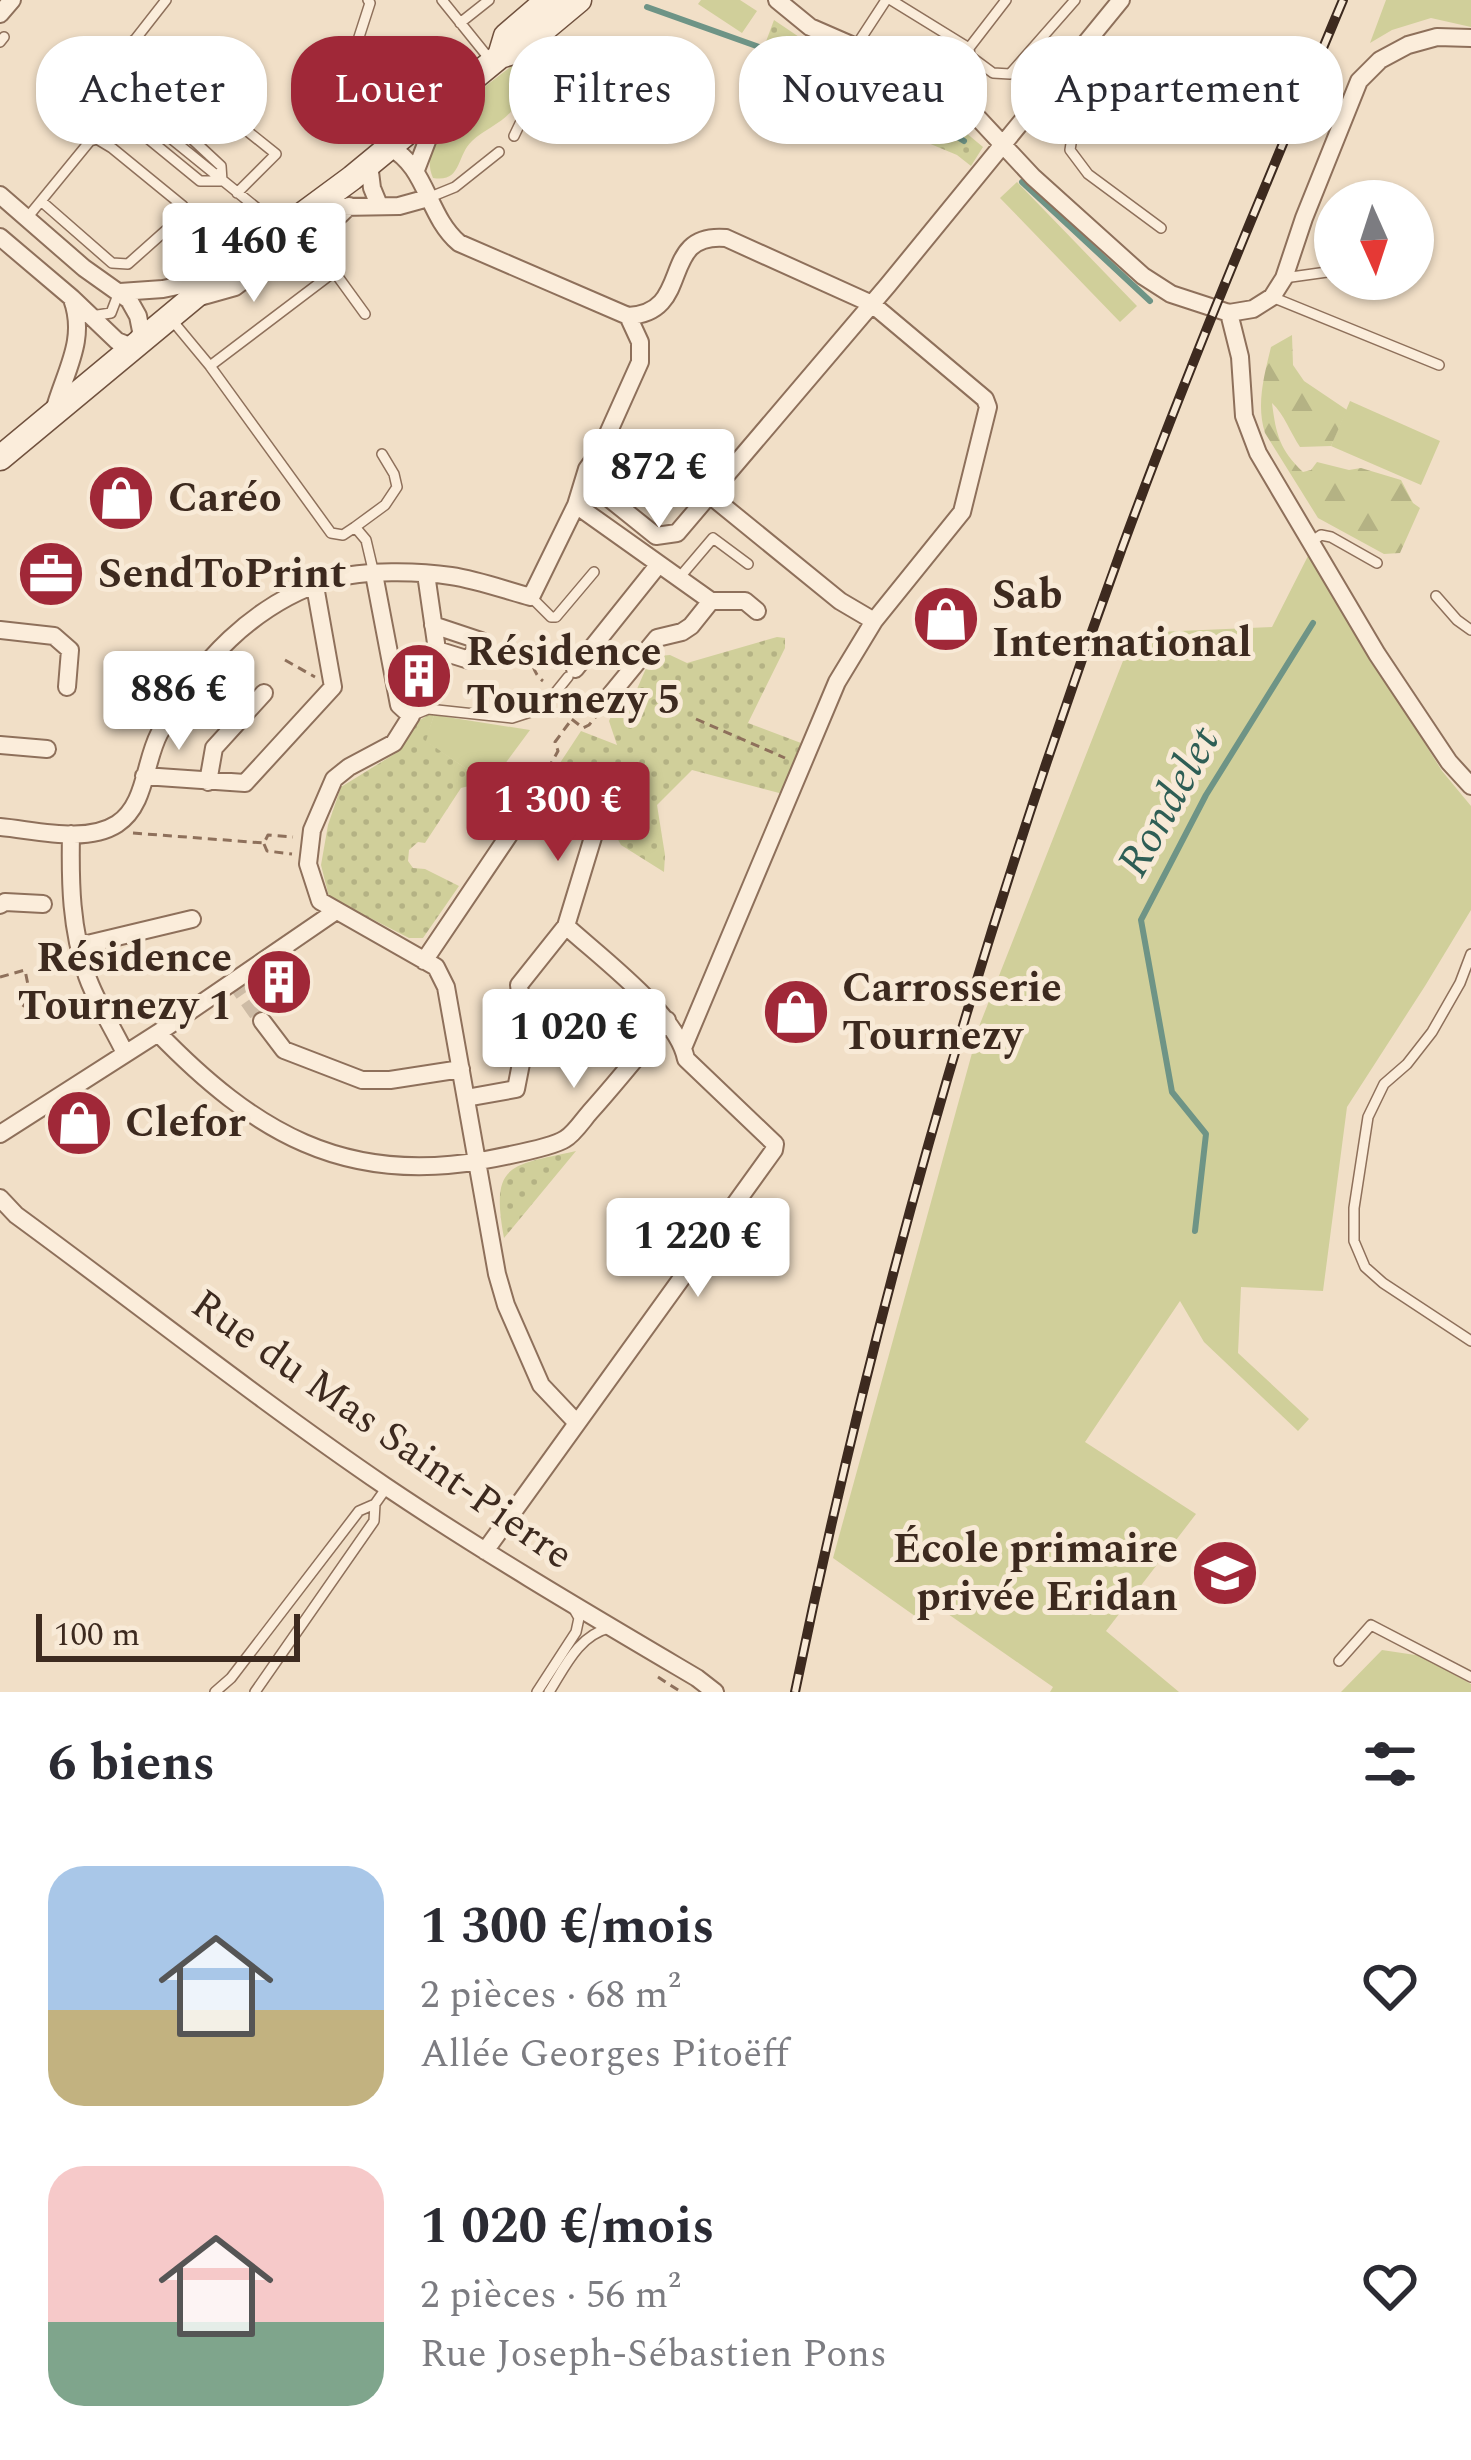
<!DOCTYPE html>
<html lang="fr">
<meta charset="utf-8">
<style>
:root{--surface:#fff;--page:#f2f2f3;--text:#2b2b33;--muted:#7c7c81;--accent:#a02838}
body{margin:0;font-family:Spectral,serif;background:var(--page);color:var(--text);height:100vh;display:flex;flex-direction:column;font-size:45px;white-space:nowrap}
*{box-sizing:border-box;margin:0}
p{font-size:39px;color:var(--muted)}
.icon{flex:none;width:66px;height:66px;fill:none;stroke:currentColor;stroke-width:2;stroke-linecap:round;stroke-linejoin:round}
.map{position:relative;height:1692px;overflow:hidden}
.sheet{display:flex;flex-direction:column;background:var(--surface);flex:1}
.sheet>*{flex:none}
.banner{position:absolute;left:36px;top:36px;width:1401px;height:108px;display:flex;gap:24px}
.needle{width:78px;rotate:177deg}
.buttons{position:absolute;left:1314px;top:180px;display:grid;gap:24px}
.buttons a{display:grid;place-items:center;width:120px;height:120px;border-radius:50%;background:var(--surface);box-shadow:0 3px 9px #0004;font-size:60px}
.scale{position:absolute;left:36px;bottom:30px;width:264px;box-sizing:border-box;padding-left:12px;border:6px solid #3d2a1f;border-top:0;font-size:33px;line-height:42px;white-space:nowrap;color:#3d2a1f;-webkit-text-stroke:9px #f8ead7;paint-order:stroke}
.price{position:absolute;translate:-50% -102px;padding:0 27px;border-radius:12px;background:#fff;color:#222;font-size:39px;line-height:78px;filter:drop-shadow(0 3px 6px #0008)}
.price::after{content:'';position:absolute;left:50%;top:72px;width:36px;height:27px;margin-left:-18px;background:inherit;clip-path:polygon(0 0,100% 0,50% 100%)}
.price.on{background:var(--accent);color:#fff}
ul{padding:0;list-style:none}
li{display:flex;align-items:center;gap:36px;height:300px;padding:0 48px}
li span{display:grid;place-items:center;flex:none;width:336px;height:240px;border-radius:36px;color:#555}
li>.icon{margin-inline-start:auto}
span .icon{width:144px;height:144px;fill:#fffc;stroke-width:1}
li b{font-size:51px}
h2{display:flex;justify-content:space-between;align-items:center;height:144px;padding:0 48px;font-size:51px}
.tag{padding:0 42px;border-radius:48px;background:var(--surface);box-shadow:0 3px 9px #0004;font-size:42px;line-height:108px}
.tag.on{background:var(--accent);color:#fff}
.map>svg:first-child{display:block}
.green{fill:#d0cf9a}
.forest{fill:url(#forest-firs)}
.park{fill:url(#park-dots)}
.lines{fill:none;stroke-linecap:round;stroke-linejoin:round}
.stream{stroke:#6e9486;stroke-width:6}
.street-tunnel{stroke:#cdbba5;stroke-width:16;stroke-dasharray:16 8;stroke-linecap:butt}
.lane-casing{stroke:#8e705b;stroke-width:12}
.street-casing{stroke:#8e705b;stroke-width:20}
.secondary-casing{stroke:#70513e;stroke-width:27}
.path{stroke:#8e705b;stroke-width:3;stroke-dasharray:9 6;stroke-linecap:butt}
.lane{stroke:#fbeddb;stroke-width:9}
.street{stroke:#fbeddb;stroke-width:16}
.secondary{stroke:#fbeddb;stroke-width:24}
.rail-casing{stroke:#3d2a1f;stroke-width:10}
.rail{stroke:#f8ead7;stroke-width:6;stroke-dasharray:18;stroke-linecap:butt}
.labels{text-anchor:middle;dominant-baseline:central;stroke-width:10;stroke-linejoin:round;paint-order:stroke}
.poi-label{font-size:42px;font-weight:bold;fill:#3d2a1f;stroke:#f8ead7;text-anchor:start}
.street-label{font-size:42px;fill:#3d2a1f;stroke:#f8ead7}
.water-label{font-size:45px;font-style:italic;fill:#2e5e55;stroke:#f8ead7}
</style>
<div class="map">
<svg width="1471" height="1692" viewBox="0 0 1471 1692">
<defs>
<pattern id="forest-firs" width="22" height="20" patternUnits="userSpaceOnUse" patternTransform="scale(3)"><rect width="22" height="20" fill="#d0cf9a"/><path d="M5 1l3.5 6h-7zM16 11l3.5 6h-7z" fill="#b4b284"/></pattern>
<pattern id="park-dots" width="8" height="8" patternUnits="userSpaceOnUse" patternTransform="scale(3)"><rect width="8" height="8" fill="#d0cf9a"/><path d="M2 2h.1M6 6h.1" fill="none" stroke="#b4b284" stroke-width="1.8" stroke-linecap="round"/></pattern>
</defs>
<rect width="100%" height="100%" fill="#f1dfc7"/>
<path class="green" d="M701,0H740L757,11L742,33L698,4Z
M1386,0H1471V27L1431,18L1392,30L1370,43Z
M519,60L526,62C523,75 522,90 517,102C510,120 486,128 472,141C456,156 462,183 433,178C413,133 489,85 519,60Z
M1017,182L1137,306L1120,322L1000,198Z
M1350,401L1440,441L1421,485L1331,446Z
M1308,556L1442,771L1471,806V910L1425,986L1347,1107L1323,1291L1241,1287L1238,1353L1309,1419L1298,1431L1204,1342L1180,1301L1085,1442L1196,1514L1106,1631L1179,1692H1050L1053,1687L938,1607L922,1621L833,1558L980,1024L1134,633L1272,627Z
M434,715L530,730L496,776L484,767L477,776L425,741Z
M1382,1650L1422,1656L1471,1684V1692H1341Z"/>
<path class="forest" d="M1292,335L1293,365L1304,381L1347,410L1331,446L1300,447C1290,432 1284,414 1272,403C1276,435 1280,450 1303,472L1311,470L1317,462L1349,470L1361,468L1401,480L1413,503L1420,508L1400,553L1384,554L1318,518L1265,433C1256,405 1264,376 1271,347Z"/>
<path class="park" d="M774,20L808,43L860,68L911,87L946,110L944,120L965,132L983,147L971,166L957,155L755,71Z
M777,637L785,638V648L748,723L801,743L783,794L692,770L657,805L665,855L664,872L621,845L597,802L604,793L558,766L581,731L617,745L609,721L616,704L637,689L647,666L658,656L670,655L687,663Z
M428,715H434L426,741L477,776L469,786L461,788L425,843L418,842L409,850L408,861L413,868L425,869L459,886L423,938H409L329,897L321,865L328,825L341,787L396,753L415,723Z
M576,1151L504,1238C490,1162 510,1166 576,1151Z"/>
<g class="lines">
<path class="stream" d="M647,7L762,48L830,81L945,129L964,141
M1022,182L1150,301
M1195,1231L1206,1134L1172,1092L1141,920L1206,795L1313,623"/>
<path class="street-tunnel" d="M234,981L262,1021"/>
<defs>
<path id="lane" d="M368,0L370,3L338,102L389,147
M442,0L492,62
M891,0L969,48L1006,0
M460,23L489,0
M134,40L276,154L237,193
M0,42L4,37
M856,46L886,0
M969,48L970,56L993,73L1010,74L1075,0
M1120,60C1088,95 1077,102 1070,150L1088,174L1161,228
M179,76C164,95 148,112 145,136L200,181H222
M105,78L166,0
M152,113L165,124L177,125L221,166L222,181
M165,124L168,136L279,226
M514,136L525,113L537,43
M428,198L455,187L499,152
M27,218L90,141L97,139L112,148L183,206V215L128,264L112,263L41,201
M307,234L365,314
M1284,278L1327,272
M1272,297L1439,365
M91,316L111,313L119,292
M171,319L210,366L331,533L343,535L355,527L366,540L374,574
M210,366L334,272
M355,527L385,505L397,487L394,474L382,454
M1311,542L1321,535L1331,537L1377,563
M679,578L713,538L748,564
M1436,596L1457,620L1471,630
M531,597L551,617H556L594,572
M411,716L428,709L512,718L543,708L568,677
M1471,954L1460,983L1432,1032L1407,1064L1384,1084L1368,1117L1354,1208V1241L1365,1267L1383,1283L1471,1341
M1339,1661L1371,1625L1471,1677
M215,1692L231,1678L359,1511L375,1504L387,1487
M255,1692L374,1521L375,1504
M537,1692L576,1632L579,1618L574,1609
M549,1692C565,1667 578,1636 609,1628"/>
<path id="street" d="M777,0L810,27L911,71L949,94L977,117L1033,177L1143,276L1171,294L1229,313
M0,14L12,0
M389,147C427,166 427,216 459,243L628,316C695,313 657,232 726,238L872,304L985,399L988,407L962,512L874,621L840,601L711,496
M369,164L372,188L379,205
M416,170L439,110
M0,195L84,268L129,300L138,316L141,331L138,346L127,345L117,341L72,298L0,237
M340,207L399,206L428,198
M120,292L163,289L211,279
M203,296L235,287L321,223L340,215L349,206
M1229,313L1240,357L1244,416L1258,453L1377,654L1449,762L1471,786
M1229,313L1253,309L1272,297L1284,278L1304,218L1359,81L1380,60L1408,45L1437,37L1471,38
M54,411C65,371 87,340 72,299
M601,451L597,484L605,495L656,536L677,533L888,285L1121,0
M576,505L711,601
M374,574L399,705L411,716L394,743L349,767L334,779L312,830L308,864L320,901L436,967L446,987L497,1274L506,1305L541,1385L576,1422
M426,574L437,650L469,660L481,641L433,625
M711,601H745L757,611
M0,630L54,636L70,650L67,687
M575,669L659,564
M607,699L657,638L682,632L691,626L711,601
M0,745L47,749
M144,776L245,783L333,687L315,586
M208,782L214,748L264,693
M0,827C35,830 86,844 117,824C146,805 144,763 159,734C196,664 254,602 332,579C364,570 419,571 451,576C478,580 505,590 531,597L576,505L587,469L601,449L640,362V342L628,316
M71,834C70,884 71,928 87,976C96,1002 113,1028 125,1053
M0,905L5,902L43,904
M79,946L192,919
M424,961L534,798L544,791L556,788L571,790L581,798L594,834L566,926L519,985L526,1038L516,1089L466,1098
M262,1021L284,1050L362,1080H390L461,1069
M158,1033C253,1131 344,1186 485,1160C501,1157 553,1147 565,1139C574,1134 583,1120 590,1112C617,1082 642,1051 667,1020
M683,1048L837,682L874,621
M0,1134L158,1033L336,911
M0,1198L16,1215C139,1305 259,1400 385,1486C486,1554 592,1616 697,1678L715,1692
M485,1551L774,1150L775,1144L686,1059C677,1014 601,958 566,926"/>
<path id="secondary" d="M500,56L506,36L548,0
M0,458L218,277L352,178L500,56L519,50L579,0"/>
</defs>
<use href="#lane" class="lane-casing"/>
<use href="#street" class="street-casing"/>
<use href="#secondary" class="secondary-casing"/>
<path class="path" d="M534,652C529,662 535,675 543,681
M285,660L315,677
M560,710L583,728L589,725L598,714
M696,719L785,758
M551,769L549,767L558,751L555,742L572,719
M133,833L264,843L268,835L293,837
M264,844L267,851L292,854
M0,977L25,970L30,995L23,1007
M658,1677L681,1692"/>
<use href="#lane" class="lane"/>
<use href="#street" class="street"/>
<use href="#secondary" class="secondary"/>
<defs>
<path id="rail" d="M795,1692C875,1303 985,921 1122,548C1190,363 1267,182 1343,0"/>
</defs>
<use href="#rail" class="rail-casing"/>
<use href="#rail" class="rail"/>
</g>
<defs>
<symbol id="shop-disc" viewBox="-11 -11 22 22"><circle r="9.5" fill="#a02838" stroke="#f8ead7"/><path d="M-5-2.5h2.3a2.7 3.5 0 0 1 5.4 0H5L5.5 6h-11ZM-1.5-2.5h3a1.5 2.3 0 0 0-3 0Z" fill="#fff"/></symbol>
<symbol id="office-disc" viewBox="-11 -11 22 22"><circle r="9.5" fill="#a02838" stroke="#f8ead7"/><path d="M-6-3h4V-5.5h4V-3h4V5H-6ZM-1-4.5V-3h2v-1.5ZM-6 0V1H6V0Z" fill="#fff"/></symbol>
<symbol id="building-disc" viewBox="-11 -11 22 22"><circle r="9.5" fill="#a02838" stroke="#f8ead7"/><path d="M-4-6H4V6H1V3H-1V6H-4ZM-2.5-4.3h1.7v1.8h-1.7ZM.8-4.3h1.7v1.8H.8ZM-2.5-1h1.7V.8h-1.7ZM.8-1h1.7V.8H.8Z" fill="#fff"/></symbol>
<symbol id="school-disc" viewBox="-11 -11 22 22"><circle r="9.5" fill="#a02838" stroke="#f8ead7"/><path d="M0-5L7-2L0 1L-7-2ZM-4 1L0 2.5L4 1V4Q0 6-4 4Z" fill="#fff"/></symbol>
</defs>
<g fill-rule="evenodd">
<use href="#shop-disc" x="83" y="460" width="76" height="76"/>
<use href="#office-disc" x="13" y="536" width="76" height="76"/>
<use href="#shop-disc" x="908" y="581" width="76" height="76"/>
<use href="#building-disc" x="381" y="638" width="76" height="76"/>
<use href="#building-disc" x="241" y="944" width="76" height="76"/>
<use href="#shop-disc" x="758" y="974" width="76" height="76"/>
<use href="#shop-disc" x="41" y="1085" width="76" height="76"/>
<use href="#school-disc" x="1187" y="1535" width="76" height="76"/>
</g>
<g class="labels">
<g class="poi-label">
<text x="168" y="498">Caréo</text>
<text x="98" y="574">SendToPrint</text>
<text x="992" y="595">Sab<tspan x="992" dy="48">International</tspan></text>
<text x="466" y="652">Résidence<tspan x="466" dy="48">Tournezy 5</tspan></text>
<text x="232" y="958" text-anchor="end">Résidence<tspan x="232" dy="48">Tournezy 1</tspan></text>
<text x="842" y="988">Carrosserie<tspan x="842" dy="48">Tournezy</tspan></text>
<text x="125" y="1123">Clefor</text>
<text x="1178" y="1549" text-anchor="end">École primaire<tspan x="1178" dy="48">privée Eridan</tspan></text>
</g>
<g class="street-label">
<text transform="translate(382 1430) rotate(35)">Rue du Mas Saint-Pierre</text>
</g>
<g class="water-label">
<text transform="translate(1169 802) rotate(-61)">Rondelet</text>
</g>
</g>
</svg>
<div class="buttons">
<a><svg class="needle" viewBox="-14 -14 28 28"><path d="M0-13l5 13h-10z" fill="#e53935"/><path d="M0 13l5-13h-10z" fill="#7c7c81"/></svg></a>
</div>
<div class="scale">100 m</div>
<b class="price" style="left:254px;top:305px">1 460 €</b>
<b class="price" style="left:659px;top:531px">872 €</b>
<b class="price" style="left:179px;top:753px">886 €</b>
<b class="price on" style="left:558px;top:864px">1 300 €</b>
<b class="price" style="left:574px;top:1091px">1 020 €</b>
<b class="price" style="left:698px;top:1300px">1 220 €</b>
<div class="banner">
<a class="tag">Acheter</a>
<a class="tag on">Louer</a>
<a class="tag">Filtres</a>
<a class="tag">Nouveau</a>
<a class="tag">Appartement</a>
</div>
</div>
<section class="sheet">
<h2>6 biens<svg class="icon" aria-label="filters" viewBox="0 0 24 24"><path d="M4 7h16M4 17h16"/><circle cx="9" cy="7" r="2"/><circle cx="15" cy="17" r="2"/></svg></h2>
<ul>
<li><span style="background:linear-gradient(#a9c7e8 60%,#c2b280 0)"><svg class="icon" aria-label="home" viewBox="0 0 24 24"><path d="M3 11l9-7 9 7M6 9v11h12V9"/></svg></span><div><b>1 300 €/mois</b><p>2 pièces · 68 m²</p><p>Allée Georges Pitoëff</p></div><svg class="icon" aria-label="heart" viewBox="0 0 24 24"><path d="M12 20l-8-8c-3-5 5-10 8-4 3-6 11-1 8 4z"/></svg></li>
<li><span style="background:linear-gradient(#f6c9c9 65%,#7fa58c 0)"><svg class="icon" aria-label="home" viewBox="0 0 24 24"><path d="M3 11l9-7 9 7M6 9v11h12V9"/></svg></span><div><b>1 020 €/mois</b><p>2 pièces · 56 m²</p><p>Rue Joseph-Sébastien Pons</p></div><svg class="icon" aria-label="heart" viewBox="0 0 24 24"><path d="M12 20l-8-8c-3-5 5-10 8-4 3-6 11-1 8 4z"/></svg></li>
</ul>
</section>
